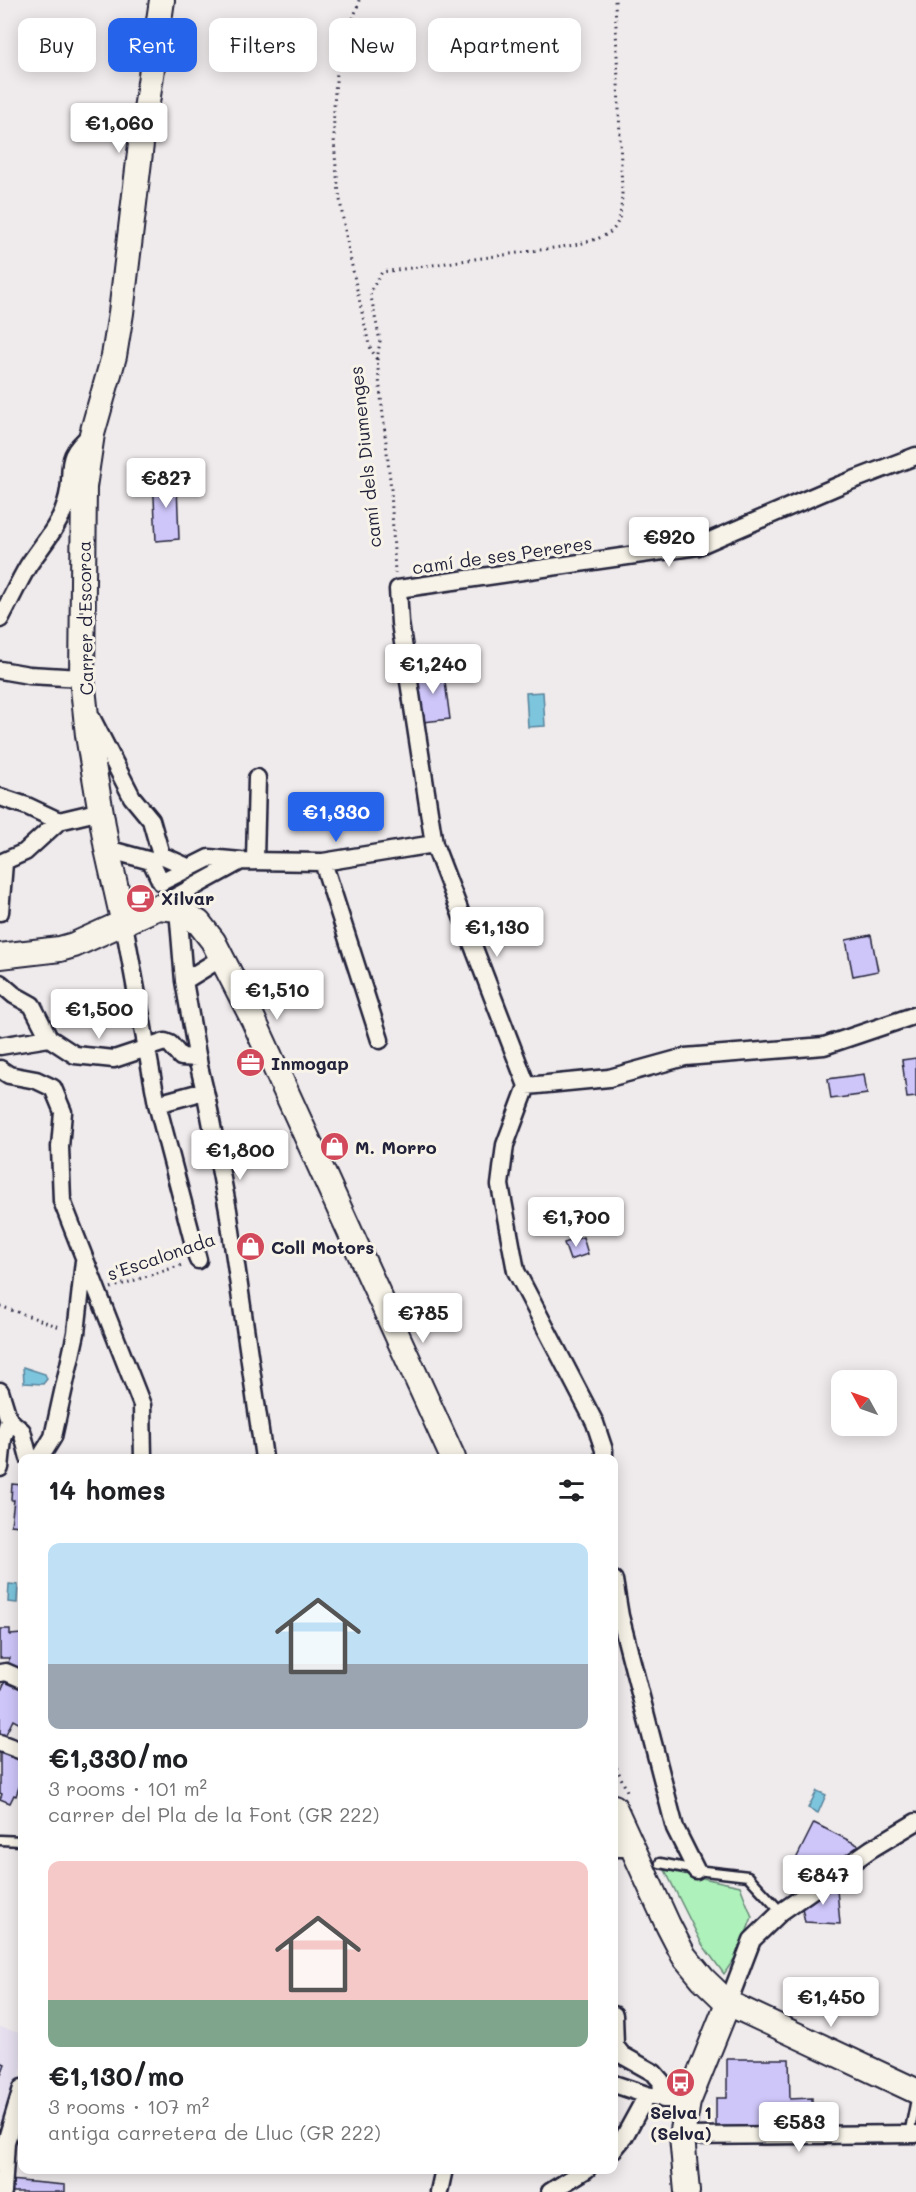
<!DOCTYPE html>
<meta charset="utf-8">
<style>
:root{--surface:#fff;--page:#f6f6f6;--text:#202124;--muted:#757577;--accent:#2563eb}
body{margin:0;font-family:Mali,sans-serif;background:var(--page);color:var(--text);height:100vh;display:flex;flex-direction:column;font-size:22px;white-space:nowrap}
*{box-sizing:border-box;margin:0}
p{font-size:20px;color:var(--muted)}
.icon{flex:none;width:33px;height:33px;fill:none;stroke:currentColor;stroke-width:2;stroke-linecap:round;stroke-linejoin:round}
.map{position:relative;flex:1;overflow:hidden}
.drawer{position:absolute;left:18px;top:1454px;width:600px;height:720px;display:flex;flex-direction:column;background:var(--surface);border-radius:12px;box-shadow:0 3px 15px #0003}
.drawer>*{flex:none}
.guide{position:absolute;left:18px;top:18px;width:600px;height:54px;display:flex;gap:12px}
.needle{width:39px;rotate:310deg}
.fabs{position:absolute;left:831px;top:1370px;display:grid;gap:12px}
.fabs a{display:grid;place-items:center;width:66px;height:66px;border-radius:12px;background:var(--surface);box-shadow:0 3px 15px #0003;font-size:30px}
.price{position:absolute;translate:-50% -51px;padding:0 14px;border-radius:6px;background:#fff;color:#222;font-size:20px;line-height:39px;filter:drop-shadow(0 2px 3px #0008)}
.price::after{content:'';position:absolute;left:50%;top:36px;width:18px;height:14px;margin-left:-9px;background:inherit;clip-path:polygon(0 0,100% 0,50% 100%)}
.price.selected{background:var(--accent);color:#fff}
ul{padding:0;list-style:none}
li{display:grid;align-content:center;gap:12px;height:318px;padding:0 30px}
li span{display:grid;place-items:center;height:186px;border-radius:12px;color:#555}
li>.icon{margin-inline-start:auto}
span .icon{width:108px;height:108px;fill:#fffc;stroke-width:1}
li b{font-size:26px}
h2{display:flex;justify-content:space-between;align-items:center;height:72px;padding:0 30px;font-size:26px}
.tag{padding:0 21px;border-radius:12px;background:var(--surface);box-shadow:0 3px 15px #0003;font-size:21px;line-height:54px}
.tag.selected{background:var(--accent);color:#fff}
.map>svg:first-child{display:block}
.built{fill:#e5dfef}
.green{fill:#aef1ba;stroke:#688a7a;stroke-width:1.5}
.water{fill:#7cc5dd;stroke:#58849c;stroke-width:1.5}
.building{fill:#cec6f9;stroke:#22223b;stroke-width:1.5}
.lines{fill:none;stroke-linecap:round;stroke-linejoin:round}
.lane-casing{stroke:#22223b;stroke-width:13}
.street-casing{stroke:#22223b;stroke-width:21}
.secondary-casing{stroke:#22223b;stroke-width:28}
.path{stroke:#22223b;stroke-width:3;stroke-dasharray:1.5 4.5;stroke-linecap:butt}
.lane{stroke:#f7f3e8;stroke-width:8}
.street{stroke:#f7f3e8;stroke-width:16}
.secondary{stroke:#f7f3e8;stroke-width:24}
.labels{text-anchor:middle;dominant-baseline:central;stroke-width:6;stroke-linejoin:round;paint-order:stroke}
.street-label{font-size:18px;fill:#22223b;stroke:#f7f3e8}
.poi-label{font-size:18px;font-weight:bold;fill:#22223b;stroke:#f7f3e8;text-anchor:start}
</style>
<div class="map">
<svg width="916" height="2192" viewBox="0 0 916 2192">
<rect width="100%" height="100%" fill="#efeaeb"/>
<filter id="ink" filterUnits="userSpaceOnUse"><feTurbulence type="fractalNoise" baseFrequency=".0167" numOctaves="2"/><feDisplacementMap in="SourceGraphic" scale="12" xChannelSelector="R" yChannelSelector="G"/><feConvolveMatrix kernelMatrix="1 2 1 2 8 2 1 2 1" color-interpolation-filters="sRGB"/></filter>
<g filter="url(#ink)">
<path class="built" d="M0,2027L22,2034V2068L0,2137Z"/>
<path class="green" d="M665,1870L740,1886L752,1917L739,1952L724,1974L702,1944Z"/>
<path class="water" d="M543,692L545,726L528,727L526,693Z
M23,1367L45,1374L47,1379L43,1384L24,1383Z
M9,1584L18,1585L17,1603L8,1602Z
M817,1791L826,1795L818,1813L808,1808Z"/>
<path class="building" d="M171,475L172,487L177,486L179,539L156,541L153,476Z
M443,667L450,719L423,722L416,671Z
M871,935L878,971L853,976L846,940Z
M916,1058V1097L907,1098L902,1060Z
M864,1074L867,1094L831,1099L828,1079Z
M583,1237L588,1254L570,1260L564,1243Z
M12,1484L22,1485V1547H20V1526L11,1525L14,1500H11Z
M0,1629H10V1635L22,1634V1672L8,1665L9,1658H0Z
M6,1679L22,1686V1725L13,1720L4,1738L0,1737V1693Z
M0,1748L22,1756V1778L16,1796L14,1795L10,1803L0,1799L2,1794L0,1793Z
M814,1823L864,1848L807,1888L786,1879Z
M836,1878L840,1924L805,1922L801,1903Z
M727,2059H789L790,2099L812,2098V2128L716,2127V2098H727Z
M0,2062L5,2064L0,2077Z
M9,2180L65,2185V2192H8Z"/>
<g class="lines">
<defs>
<path id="lane" d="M0,1840L22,1841
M660,1863L696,1870L748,1876L781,1912
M909,2135L916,2099"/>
<path id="street" d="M0,619C10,601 18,583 28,566C41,546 59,527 66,503C77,469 59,461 92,434
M0,670L29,675L82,678
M91,717L132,797L151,820L161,855L190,868
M0,797L27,806L59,821L101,811
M107,849L151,861L161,882L209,858L241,861L159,906
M255,860L257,778
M241,861L323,862L434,844
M323,862L380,1040
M0,863L25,852L59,821
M178,909L184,981L199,1066L207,1100L228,1210L264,1458
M0,912L4,863
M124,924L157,1104L198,1260
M184,981L223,957
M0,983L14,995L32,1005L49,1038L75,1055L114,1059L165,1042L170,1044L181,1057L198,1058
M0,1046L49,1038
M0,1069L9,1075L36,1080L53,1088L63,1112L60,1147L62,1201L142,1405L143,1458
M527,1086L609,1078L685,1057L824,1046L916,1015
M157,1104L194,1094
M0,1391L9,1420L3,1439L0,1468
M9,1420L22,1431L29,1458
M40,1458L53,1437L76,1333L84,1261
M604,1458V1450L595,1423L516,1271L500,1185L505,1145L527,1086L434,844L400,623L398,589L698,546L840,485L916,456
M614,1580L620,1616L675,1828L696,1870
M0,1673L6,1672L22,1679
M0,1743L22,1751
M614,1848H633
M728,2003L752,1940L781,1912L871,1849L916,1822
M614,2015L615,2046L622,2055L654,2073L661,2081L663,2099
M614,2084L647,2095L673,2100
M682,2136L916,2134
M614,2149L624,2137L647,2095
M3,2192L6,2142L22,2088
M439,2192L444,2169
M550,2192L587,2169"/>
<path id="secondary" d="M124,924L107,849L88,735L82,678L84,487L92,434L114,356L121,313L141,144L162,0
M0,956L60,949L74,945L158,907L178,909L199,923L213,941L253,1019L453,1458
M614,1807L668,1925L684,1956L703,1979L728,2003L916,2091
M687,2192L682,2136L688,2102L728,2003"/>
</defs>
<use href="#lane" class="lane-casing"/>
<use href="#street" class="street-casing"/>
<use href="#secondary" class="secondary-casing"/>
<path class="path" d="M359,0C355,19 343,37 340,56C321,149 350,254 369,345L377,360L391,489L395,573
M377,360L380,341L370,292L382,272L575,245C613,235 621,233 622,192L615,0
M111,1288L185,1264
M0,1306L60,1327
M614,1762L627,1791"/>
<use href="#lane" class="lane"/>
<use href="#street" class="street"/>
<use href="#secondary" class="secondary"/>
</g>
</g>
<defs>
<symbol id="cafe-disc" viewBox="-11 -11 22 22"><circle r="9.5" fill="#d1495b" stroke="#f7f3e8"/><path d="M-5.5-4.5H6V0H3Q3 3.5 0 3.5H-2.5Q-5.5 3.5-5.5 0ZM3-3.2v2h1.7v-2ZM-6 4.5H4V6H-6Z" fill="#fff"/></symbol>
<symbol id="office-disc" viewBox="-11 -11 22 22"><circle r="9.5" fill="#d1495b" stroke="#f7f3e8"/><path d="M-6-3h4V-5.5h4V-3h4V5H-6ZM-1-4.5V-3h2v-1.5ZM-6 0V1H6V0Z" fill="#fff"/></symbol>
<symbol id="shop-disc" viewBox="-11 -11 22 22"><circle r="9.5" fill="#d1495b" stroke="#f7f3e8"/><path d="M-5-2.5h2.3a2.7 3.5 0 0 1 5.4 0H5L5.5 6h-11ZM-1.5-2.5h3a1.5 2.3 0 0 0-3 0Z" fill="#fff"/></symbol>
<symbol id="bus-disc" viewBox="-11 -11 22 22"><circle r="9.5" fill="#d1495b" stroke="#f7f3e8"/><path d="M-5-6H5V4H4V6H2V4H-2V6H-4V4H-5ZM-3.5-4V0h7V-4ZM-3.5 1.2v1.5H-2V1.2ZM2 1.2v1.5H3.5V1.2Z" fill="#fff"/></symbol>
</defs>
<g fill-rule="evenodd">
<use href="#cafe-disc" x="124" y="882" width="33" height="33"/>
<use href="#office-disc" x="234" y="1046" width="33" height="33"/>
<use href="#shop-disc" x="318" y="1130" width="33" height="33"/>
<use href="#shop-disc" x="234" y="1230" width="33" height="33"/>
<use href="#bus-disc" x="664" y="2066" width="33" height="33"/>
</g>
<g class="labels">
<g class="street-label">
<text transform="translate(365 457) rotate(-96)">camí dels Diumenges</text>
<text transform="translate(502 555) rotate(-8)">camí de ses Pereres</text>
<text transform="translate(85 618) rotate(-91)">Carrer d'Escorca</text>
<text transform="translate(161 1256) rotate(-19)">s'Escalonada</text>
</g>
<g class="poi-label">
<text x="161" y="898">Xilvar</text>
<text x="271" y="1063">Inmogap</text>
<text x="355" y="1147">M. Morro</text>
<text x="271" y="1247">Coll Motors</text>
<text x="681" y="2112" text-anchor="middle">Selva 1<tspan x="681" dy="21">(Selva)</tspan></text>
</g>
</g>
</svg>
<div class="fabs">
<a><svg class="needle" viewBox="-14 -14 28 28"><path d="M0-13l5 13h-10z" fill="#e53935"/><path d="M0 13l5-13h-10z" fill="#757577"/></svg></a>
</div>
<b class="price" style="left:119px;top:154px">€1,060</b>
<b class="price" style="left:166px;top:509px">€827</b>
<b class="price" style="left:669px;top:568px">€920</b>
<b class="price" style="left:433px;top:695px">€1,240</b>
<b class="price selected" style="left:336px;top:843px">€1,330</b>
<b class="price" style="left:497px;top:958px">€1,130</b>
<b class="price" style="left:277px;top:1021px">€1,510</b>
<b class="price" style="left:99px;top:1040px">€1,500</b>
<b class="price" style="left:240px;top:1181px">€1,800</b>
<b class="price" style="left:576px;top:1248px">€1,700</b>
<b class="price" style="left:423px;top:1344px">€785</b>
<b class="price" style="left:823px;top:1906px">€847</b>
<b class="price" style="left:831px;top:2028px">€1,450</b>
<b class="price" style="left:799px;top:2153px">€583</b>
<div class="guide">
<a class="tag">Buy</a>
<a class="tag selected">Rent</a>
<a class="tag">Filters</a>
<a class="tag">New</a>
<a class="tag">Apartment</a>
</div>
<section class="drawer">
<h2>14 homes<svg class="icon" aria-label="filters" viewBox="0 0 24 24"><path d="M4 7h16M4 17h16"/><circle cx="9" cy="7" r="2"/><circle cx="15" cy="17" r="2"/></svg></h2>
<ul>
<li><span style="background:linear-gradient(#bfe0f5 65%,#9aa5b1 0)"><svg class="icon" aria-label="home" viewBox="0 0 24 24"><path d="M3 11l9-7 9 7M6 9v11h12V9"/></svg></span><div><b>€1,330/mo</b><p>3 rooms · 101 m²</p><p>carrer del Pla de la Font (GR 222)</p></div></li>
<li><span style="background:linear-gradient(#f6c9c9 75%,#7fa58c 0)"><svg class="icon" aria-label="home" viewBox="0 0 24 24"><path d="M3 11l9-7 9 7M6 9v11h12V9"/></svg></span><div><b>€1,130/mo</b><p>3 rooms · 107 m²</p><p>antiga carretera de Lluc (GR 222)</p></div></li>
</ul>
</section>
</div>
